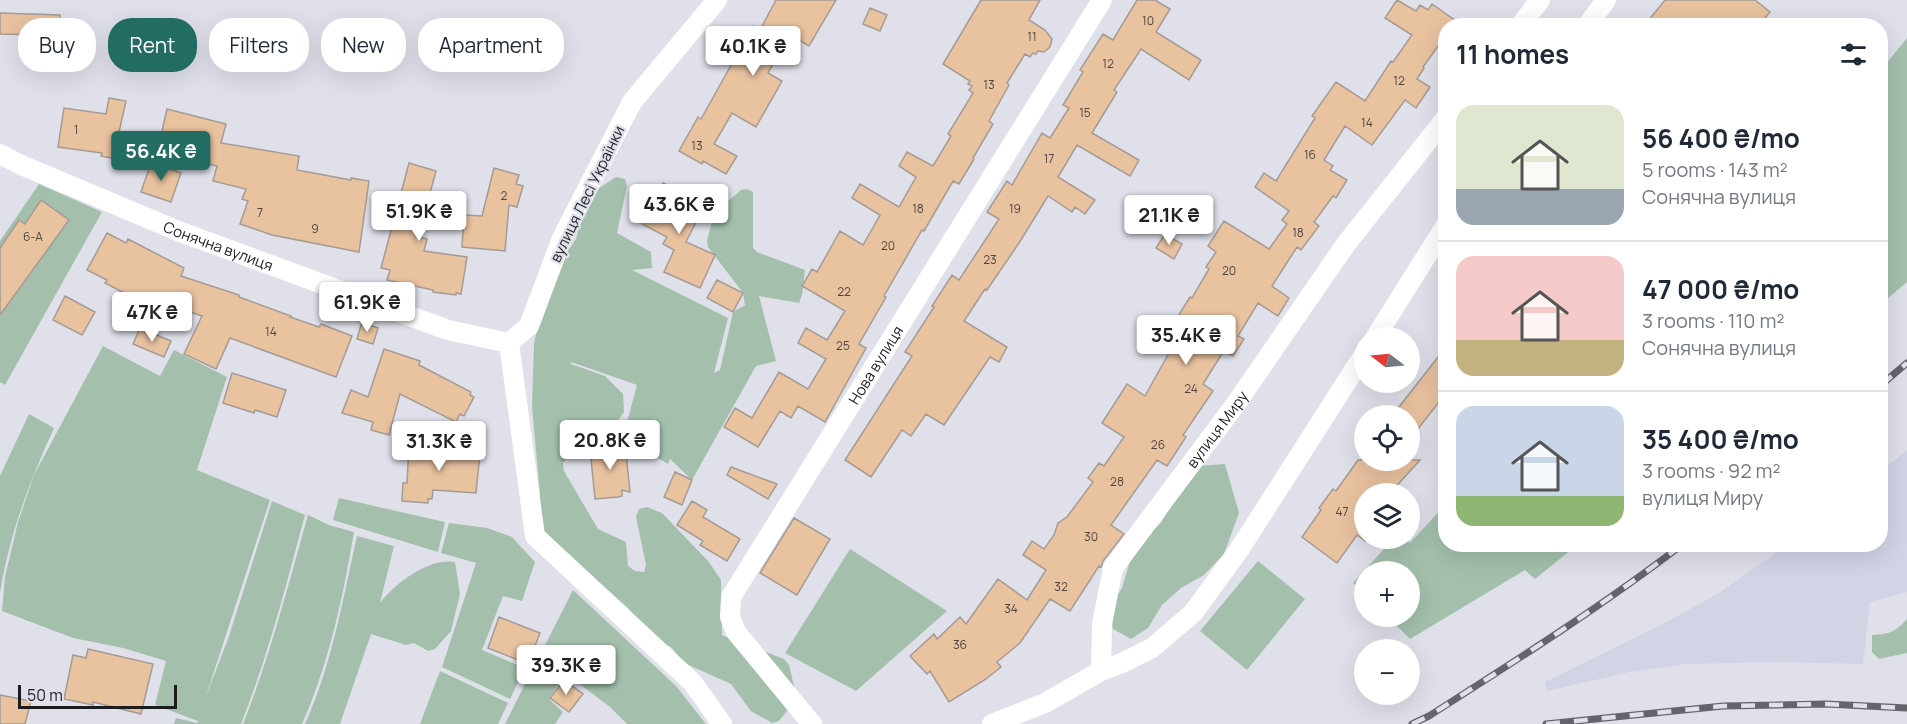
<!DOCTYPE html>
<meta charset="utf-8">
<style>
:root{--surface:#fff;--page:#f2f2f3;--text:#1f2937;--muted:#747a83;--line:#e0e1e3;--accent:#236c63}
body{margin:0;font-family:Manrope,sans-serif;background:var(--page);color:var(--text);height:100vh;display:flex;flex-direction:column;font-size:22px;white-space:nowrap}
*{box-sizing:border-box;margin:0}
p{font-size:20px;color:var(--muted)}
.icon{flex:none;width:33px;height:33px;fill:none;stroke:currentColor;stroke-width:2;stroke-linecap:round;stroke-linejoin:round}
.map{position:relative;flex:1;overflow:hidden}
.side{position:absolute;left:1438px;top:18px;width:450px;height:534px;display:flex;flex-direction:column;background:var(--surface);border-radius:24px;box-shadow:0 6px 24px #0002}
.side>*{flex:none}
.banner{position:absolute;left:18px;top:18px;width:570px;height:54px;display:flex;gap:12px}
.needle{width:39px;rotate:286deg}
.buttons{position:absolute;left:1354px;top:327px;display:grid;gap:12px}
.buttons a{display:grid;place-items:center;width:66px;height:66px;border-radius:50%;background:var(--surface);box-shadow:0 6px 24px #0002;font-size:30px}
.scale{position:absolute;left:18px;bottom:15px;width:159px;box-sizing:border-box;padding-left:6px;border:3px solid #1c1c20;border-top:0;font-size:16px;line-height:21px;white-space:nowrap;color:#1c1c20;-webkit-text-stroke:4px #e0e0eb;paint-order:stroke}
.price{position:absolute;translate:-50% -51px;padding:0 14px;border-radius:6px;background:#fff;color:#222;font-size:20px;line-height:39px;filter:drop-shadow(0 2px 3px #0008)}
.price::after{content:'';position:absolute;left:50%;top:36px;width:18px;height:14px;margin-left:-9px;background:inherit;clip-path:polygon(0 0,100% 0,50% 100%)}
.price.current{background:var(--accent);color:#fff}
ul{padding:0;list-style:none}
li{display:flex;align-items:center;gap:18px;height:150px;padding:0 18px}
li+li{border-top:2px solid var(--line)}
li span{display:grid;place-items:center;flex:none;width:168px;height:120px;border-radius:18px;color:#555}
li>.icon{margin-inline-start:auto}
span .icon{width:72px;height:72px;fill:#fffc;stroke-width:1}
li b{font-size:26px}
h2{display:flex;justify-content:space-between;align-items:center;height:72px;padding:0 18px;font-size:26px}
.pill{padding:0 21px;border-radius:24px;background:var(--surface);box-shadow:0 6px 24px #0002;font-size:21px;line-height:54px}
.pill.current{background:var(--accent);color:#fff}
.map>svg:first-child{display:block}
.built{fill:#d2d3e5}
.green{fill:#a4c0ad}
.building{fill:#e9c2a0;stroke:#a49b94;stroke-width:1.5}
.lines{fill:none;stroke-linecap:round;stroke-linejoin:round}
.street{stroke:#fff;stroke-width:20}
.rail-casing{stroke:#64646b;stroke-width:7}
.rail{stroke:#e0e0eb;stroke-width:4.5;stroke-dasharray:14;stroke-linecap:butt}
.labels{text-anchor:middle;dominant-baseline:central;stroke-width:4.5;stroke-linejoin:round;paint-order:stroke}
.number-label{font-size:12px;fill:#4f4640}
.street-label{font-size:15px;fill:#1c1c20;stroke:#e0e0eb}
</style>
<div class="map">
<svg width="1907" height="724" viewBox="0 0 1907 724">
<rect width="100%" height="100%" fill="#e0e0eb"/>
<path class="built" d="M1907,450V592L1870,602L1863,664L1774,662L1686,664L1630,672L1547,691L1545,682L1659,626L1719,593L1787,545L1881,544V471Z"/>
<path class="green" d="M1907,38V282L1881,304V70Z
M616,177L625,179L627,186L617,233L651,252L652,268L632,270L728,318L714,373L720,370L733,312L745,305L743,293L708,247L707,241L714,213L741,190L747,189L753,192V248L757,252L805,270L802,295L799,303L759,296L776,361L756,366L692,480L670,459L668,464L623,437L637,385L571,362V364L605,376L623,394L624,412L611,430L587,437L563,463L564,471L598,529L626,542L628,566L635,571L644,572L646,565L636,517L639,509L647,507L662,513L709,562L721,580L722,635L784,659L789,665L797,698L779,721L772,723L751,711L731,684L684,663L671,647L638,632L635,617L628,608L541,532L536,512L540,495L532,406L534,344L541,309L550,277L576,239L587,196Z
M39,184L102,212L5,385L0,382V241Z
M103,346L160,376L174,350L227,377L197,470L270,500L206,696L228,639L272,501L305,515C286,586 268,656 241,724H174L176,718L197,723L198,721L155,705L166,661L123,648L73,638L2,611L5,577L18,522L34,475Z
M29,414L54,428C29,483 10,532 0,593V476Z
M1225,464L1239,513L1224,554L1204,575L1181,588L1162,605L1148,628L1131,639L1113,629L1110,605L1122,588L1134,547L1160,524L1197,466Z
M339,498L445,522L438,552L333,520Z
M1446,504V544L1577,545L1535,579L1525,570L1410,639L1388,617L1410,616V572H1365V594L1353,583L1393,539H1405L1410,543Z
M308,515L329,525L354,532C343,597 329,664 302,724H243C270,656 288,586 308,515Z
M449,523L487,528L512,537L535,562L522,601L503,596L482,650L525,668L510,699L442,667L476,563L441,553Z
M357,536L394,546L380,603C394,584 429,557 455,562L460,594L451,631L435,649L428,651L414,643L406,645L371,634L340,724H305C332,665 343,598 357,536Z
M850,549L947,611L856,691L785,653Z
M1258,561L1305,599L1247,670L1200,631Z
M573,590L676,686L706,724H627L610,707L569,676L537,661Z
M1907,619V653L1879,659L1872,652V635C1890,634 1895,632 1907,619Z
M534,666L561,679L549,699L563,712L555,724H505Z
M440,671L508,703L498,724H420Z"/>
<path class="building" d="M776,0H836L809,46L796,38L794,42L788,38L768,73L782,81L756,127L732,113L714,144L737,156L726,174L703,161L702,164L679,151L698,117L701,119L753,26L760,30Z
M981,0H1040L1029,20L1045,30L1052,39L1050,47L1044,52L1038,51L1036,54L1033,53L1030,57L1025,54L1007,83L1009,85L989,121L993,124L973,158L974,159L959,184L953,181L924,231L922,230L884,296L886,297L859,344L866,348L825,422L798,406L791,418L780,411L758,447L724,427L735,408L752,418L779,372L808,389L826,359L798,343L806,328L827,340L845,311L802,286L812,269L817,272L840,231L863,245L880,215L852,198L860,184L899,207L916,177L899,166L907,152L933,166L951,136L948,134L973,93L969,90L972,86L968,84L970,81L943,64Z
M1137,0H1155L1170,9L1156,32L1201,60L1189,80L1141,49L1114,90L1117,92L1092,133L1139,160L1130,176L1077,145L1058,177L1095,200L1085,214L1075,207L1072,212L1048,196L1019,243L987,290L985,289L964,321L1007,347L999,362L990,357L944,425L926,414L911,436L902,430L871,477L845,460L912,356L905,352L934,307L932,306L952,275L959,280L999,219L987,212L1000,192L1007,181L1012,185L1042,133L1050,138L1069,108L1063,105L1083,72L1080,70L1103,34L1113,40Z
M1397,0L1416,11L1420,5L1428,10L1432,4L1456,21L1453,26H1446V35L1423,67L1424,68L1417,79L1430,87L1416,108L1405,100L1372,145L1345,126L1324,160L1333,166L1330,170L1347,180L1336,198L1333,196L1314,222L1319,226L1301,250L1297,247L1272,286L1289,298L1278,316L1258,303L1238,336L1244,339L1233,356L1223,352L1203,384L1213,391L1183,435L1186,437L1167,466L1157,460L1111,525L1124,534L1103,561L1101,567L1099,566L1070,611L1050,599L1020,643L997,662L1001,667L986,679L949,702L930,671L927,674L910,656L934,634L937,639L960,617L966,624L998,579L1027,600L1046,570L1023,555L1032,541L1044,549L1054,535L1058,523L1067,517L1093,482L1088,478L1099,463L1104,466L1124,437L1102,423L1127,384L1145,396L1179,335L1170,329L1190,297L1192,298L1209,269L1206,267L1216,252L1208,246L1224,221L1269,249L1287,224L1282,220L1289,211L1255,187L1264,173L1276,181L1315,118L1312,116L1336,82L1365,101L1391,61L1393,62L1412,35L1385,18Z
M1665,0H1755L1770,12L1758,26H1644Z
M870,8L887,15L880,31L863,24Z
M0,13L60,15V42L41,41V35L0,34Z
M109,98L126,101L117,141H120L117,159L101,156L102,153L58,147L64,108L106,114Z
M167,109L226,124L221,143L299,156L297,170L351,180V178L369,181L359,252L272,235L240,224L248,201L242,199L246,189L213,181L217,166L187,159L192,138L162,131Z
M151,163L181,173L171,202L141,192Z
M409,163L436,171L418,237L427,239L424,251L467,257L461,294L456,293V295L433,292V290L387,280L390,270L381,268Z
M494,168L519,175L516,184L523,186L517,207L509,205L505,251L462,247L464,215L482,216Z
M663,183L698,201L693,210L696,212L694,216L698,218L686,242L715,255L700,288L664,272L674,250L663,244L667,237L642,224Z
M41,200L69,220L0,315V248L19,220L25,224Z
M107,233L126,243L128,239L184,268L181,276L239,295V297L291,316L290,317L319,327L321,324L352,336L336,377L230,338L216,369L184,354L202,316L167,304L162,313L105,283L107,280L87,270Z
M1165,234L1182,244L1174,259L1156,248Z
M717,280L743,293L733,312L707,298Z
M65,296L95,312L82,335L53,320Z
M362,322L378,328L373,344L357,339Z
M140,328L171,341L164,357L133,344Z
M1446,347V393L1418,429L1410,423V416H1400L1395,412Z
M384,349L420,361L419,365L471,392L470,395L474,397L464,416L460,414L456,422L400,394L389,435L371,430L373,422L342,413L351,390L368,397Z
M232,373L286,390L277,417L255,410L254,413L223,403Z
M409,444L443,446L441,450L480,453L476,493L433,490L432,499H428V503L402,501L403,483H407Z
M625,444L630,492L622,490V496L618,497L595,499L591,459H593L592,447Z
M1358,460H1420L1391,492L1384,487L1379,494H1365V541L1357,535L1337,563L1302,537L1321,510L1319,508L1333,489L1336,491Z
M731,467L777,484L768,499L727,475Z
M675,472L692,480L682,505L664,497Z
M692,501L707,510L703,517L740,539L727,561L700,545L703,541L677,525Z
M794,518L830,539L797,595L760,573Z
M499,617L540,633L528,664L488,648Z
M88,649L153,664L141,714L93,702V705L64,699L73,655L86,658Z
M564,680L583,694L569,712L550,698Z
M0,695L31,701L25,724H0Z"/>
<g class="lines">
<g class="street">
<path d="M717,0L632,102L562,238L529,326L509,343L535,536L693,683L722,724"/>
<path d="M1520,26L1540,0"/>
<path d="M1587,26L1606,0"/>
<path id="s1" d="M0,154L19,164L178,231L448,330L509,343"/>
<path d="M1375,338L1446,225"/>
<path d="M1101,671L1122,663L1152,648L1193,613L1239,550L1365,353"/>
<path id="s2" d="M812,724L736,632L730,617L731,597L1102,0"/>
<path id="s3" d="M992,724L1045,703L1101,671L1102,624L1113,568L1235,405L1346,244L1446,118"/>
</g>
<defs>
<path id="rail" d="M1881,385L1907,363
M1412,724L1429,716C1515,661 1601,607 1683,544
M1546,724L1723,706L1826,704L1907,708"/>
</defs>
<use href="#rail" class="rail-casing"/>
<use href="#rail" class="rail"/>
</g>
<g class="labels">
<g class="number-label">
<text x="1148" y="20">10</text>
<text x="1032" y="36">11</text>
<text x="1108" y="63">12</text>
<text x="1399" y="80">12</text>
<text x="989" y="84">13</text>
<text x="1085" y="112">15</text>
<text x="1367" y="122">14</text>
<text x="76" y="129">1</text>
<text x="697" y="145">13</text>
<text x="1310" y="154">16</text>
<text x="1049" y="158">17</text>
<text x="504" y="195">2</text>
<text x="918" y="208">18</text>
<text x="1015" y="208">19</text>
<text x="260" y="212">7</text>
<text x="315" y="228">9</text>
<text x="1298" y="232">18</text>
<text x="33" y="236">6-А</text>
<text x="888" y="245">20</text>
<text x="990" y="259">23</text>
<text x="1229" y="270">20</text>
<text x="844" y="291">22</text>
<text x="271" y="331">14</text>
<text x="843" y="345">25</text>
<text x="1191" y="388">24</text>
<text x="1158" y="444">26</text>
<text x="1117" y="481">28</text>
<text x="1342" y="511">47</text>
<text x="1091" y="536">30</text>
<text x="1061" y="586">32</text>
<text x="1011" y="608">34</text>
<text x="960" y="644">36</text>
</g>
<g class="street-label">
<text transform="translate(587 194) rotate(-64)">вулиця Лесі Українки</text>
<text stroke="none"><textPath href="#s1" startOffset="237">Сонячна вулиця</textPath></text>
<text stroke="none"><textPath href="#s2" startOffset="429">Нова вулиця</textPath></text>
<text stroke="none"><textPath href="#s3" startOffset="399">вулиця Миру</textPath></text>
</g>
</g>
</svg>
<div class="buttons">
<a><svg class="needle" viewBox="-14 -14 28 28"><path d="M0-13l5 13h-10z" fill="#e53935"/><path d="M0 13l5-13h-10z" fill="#747a83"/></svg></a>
<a><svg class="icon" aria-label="locate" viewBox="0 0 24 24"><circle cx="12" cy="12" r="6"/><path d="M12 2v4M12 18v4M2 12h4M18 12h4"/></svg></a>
<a><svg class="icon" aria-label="layers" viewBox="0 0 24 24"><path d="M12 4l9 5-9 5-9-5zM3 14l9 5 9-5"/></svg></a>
<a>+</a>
<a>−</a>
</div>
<div class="scale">50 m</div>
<b class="price" style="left:753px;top:77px">40.1K ₴</b>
<b class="price current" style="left:161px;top:182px">56.4K ₴</b>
<b class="price" style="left:679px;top:235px">43.6K ₴</b>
<b class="price" style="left:419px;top:242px">51.9K ₴</b>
<b class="price" style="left:1169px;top:246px">21.1K ₴</b>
<b class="price" style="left:367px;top:333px">61.9K ₴</b>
<b class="price" style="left:152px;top:343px">47K ₴</b>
<b class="price" style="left:1186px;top:366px">35.4K ₴</b>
<b class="price" style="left:610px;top:471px">20.8K ₴</b>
<b class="price" style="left:439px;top:472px">31.3K ₴</b>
<b class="price" style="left:566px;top:696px">39.3K ₴</b>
<div class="banner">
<a class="pill">Buy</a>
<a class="pill current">Rent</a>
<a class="pill">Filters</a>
<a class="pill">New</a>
<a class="pill">Apartment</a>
</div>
<section class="side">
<h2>11 homes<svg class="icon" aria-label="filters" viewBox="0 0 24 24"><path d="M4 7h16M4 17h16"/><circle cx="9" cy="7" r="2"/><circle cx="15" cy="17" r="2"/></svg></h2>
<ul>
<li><span style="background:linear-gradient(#dfe7d0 70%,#9aa5b1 0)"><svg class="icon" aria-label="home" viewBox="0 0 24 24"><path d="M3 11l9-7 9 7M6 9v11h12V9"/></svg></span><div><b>56 400 ₴/mo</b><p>5 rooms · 143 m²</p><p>Сонячна вулиця</p></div></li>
<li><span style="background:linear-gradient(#f6c9c9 70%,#c2b280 0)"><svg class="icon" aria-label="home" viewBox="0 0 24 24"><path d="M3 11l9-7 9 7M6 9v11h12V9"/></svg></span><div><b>47 000 ₴/mo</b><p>3 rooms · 110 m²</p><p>Сонячна вулиця</p></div></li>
<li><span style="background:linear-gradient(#c9d6e8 75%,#8fb573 0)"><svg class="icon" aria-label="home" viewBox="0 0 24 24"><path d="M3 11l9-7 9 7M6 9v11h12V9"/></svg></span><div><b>35 400 ₴/mo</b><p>3 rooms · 92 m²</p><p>вулиця Миру</p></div></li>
</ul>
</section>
</div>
